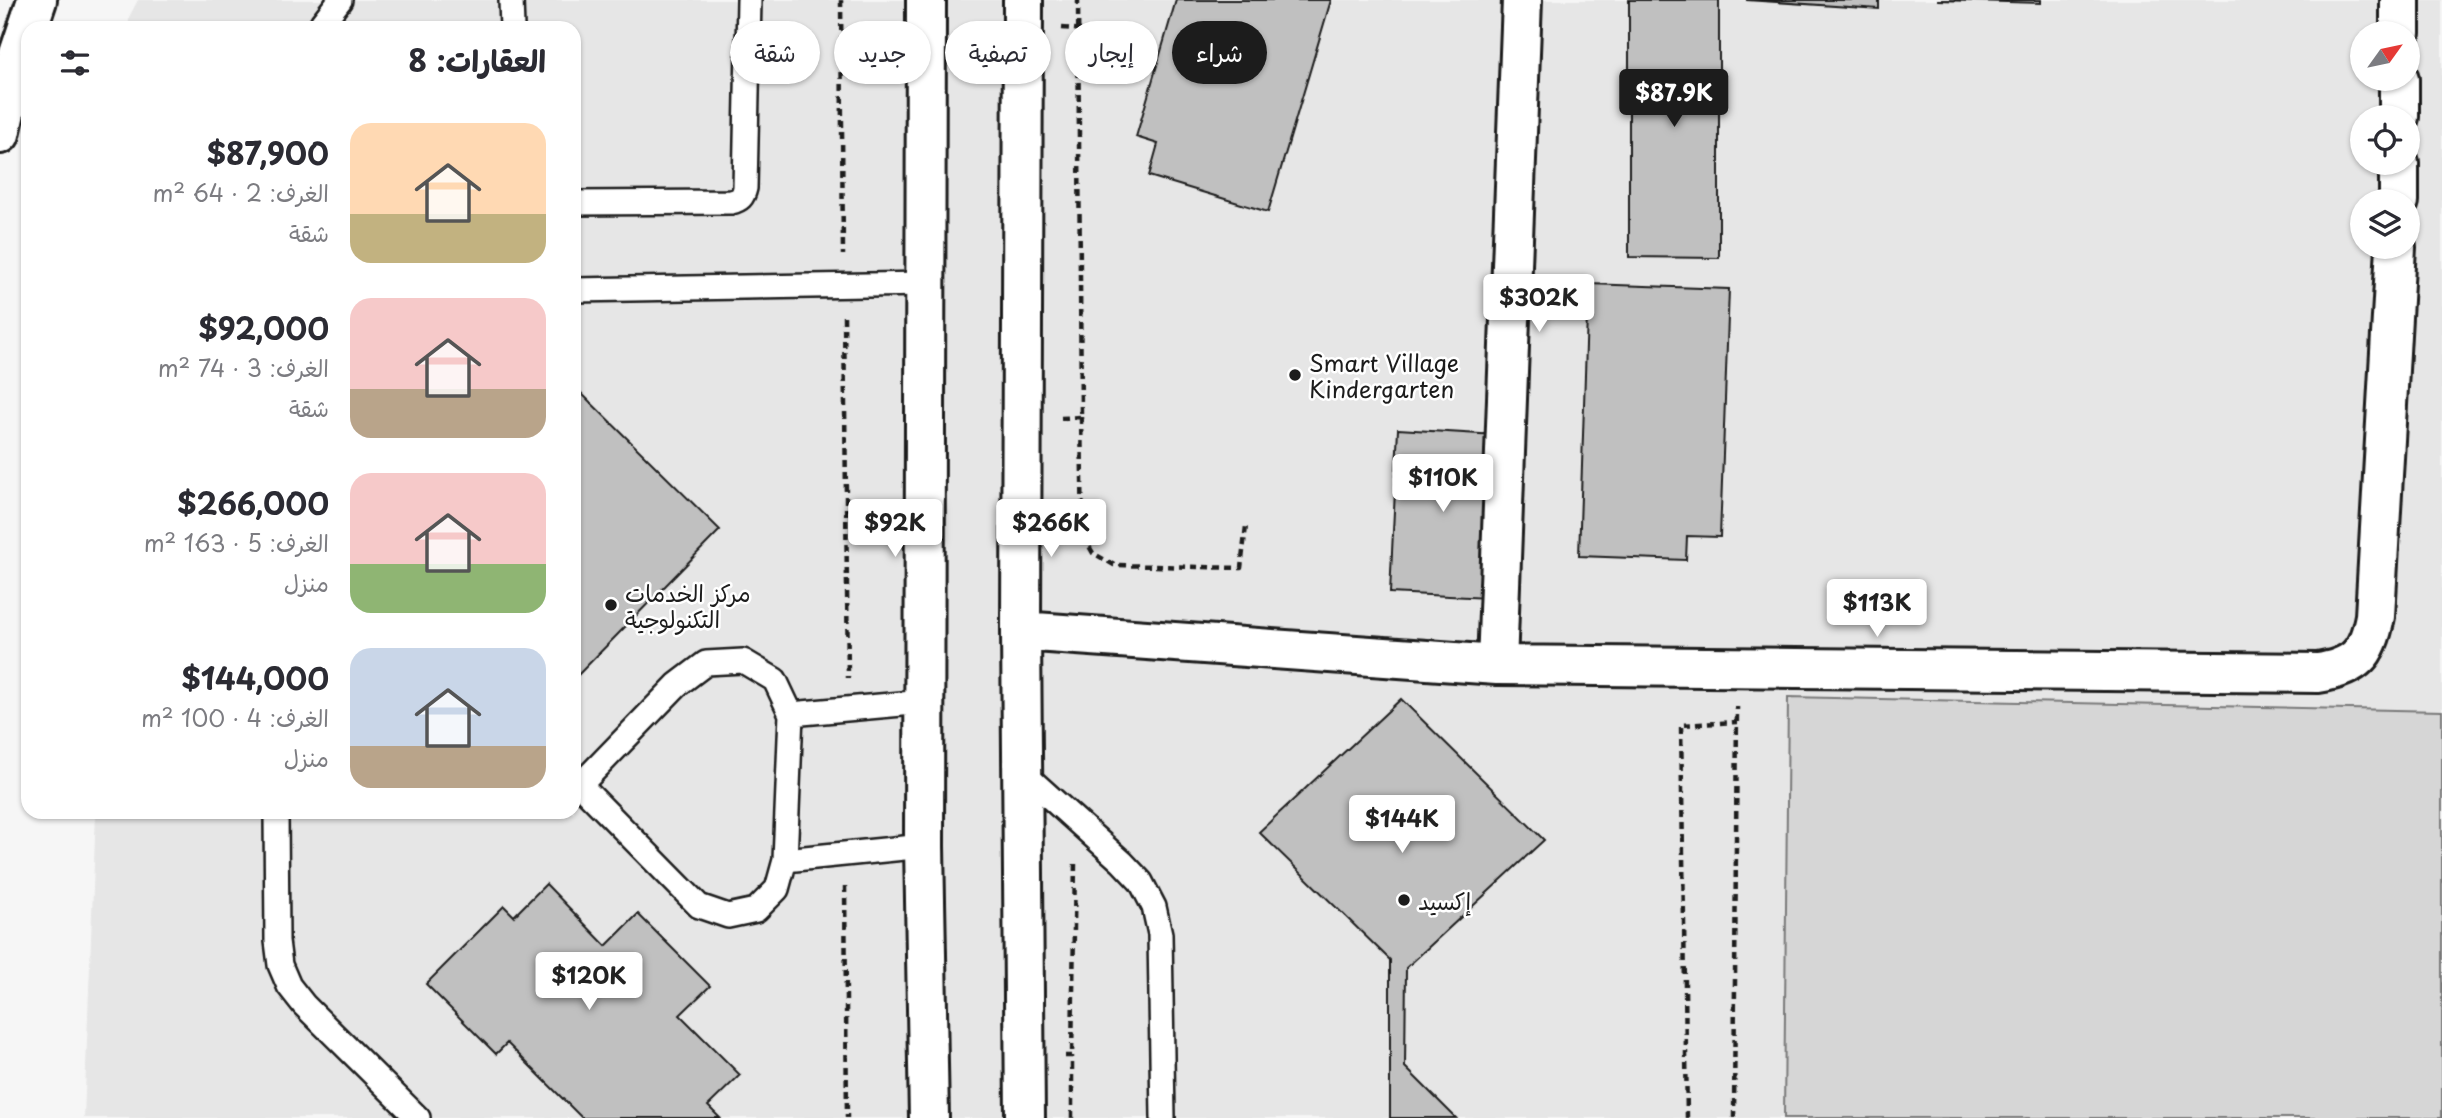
<!DOCTYPE html>
<html lang="ar">
<meta charset="utf-8">
<style>
:root{--surface:#fff;--page:#f2f2f3;--text:#2b2b33;--muted:#7c7c81;--accent:#1c1c1c}
body{margin:0;font-family:"Playpen Sans","Playpen Sans Arabic",sans-serif;background:var(--page);color:var(--text);direction:rtl;height:100vh;display:flex;flex-direction:column;font-size:26px;white-space:nowrap}
*{box-sizing:border-box;margin:0}
p{font-size:23px;color:var(--muted)}
.icon{flex:none;width:38px;height:38px;fill:none;stroke:currentColor;stroke-width:2;stroke-linecap:round;stroke-linejoin:round}
.map{position:relative;flex:1;overflow:hidden;direction:ltr}
.details{position:absolute;left:21px;top:21px;width:560px;height:798px;display:flex;flex-direction:column;background:var(--surface);border-radius:21px;box-shadow:0 2px 5px #0004;direction:rtl}
.details>*{flex:none}
.banner{position:absolute;left:602px;top:21px;width:665px;height:63px;direction:rtl;display:flex;gap:14px}
.needle{width:46px;rotate:57deg}
.tools{position:absolute;left:2350px;top:21px;display:grid;gap:14px}
.tools a{display:grid;place-items:center;width:70px;height:70px;border-radius:50%;background:var(--surface);box-shadow:0 2px 5px #0004;font-size:35px}
.price{position:absolute;translate:-50% -60px;padding:0 16px;border-radius:7px;background:#fff;color:#222;font-size:23px;line-height:46px;filter:drop-shadow(0 2px 4px #0008)}
.price::after{content:'';position:absolute;left:50%;top:42px;width:21px;height:16px;margin-left:-10px;background:inherit;clip-path:polygon(0 0,100% 0,50% 100%)}
.price.active{background:var(--accent);color:#fff}
ul{padding:0;list-style:none}
li{display:flex;align-items:center;gap:21px;height:175px;padding:0 35px}
li span{display:grid;place-items:center;flex:none;width:196px;height:140px;border-radius:21px;color:#555}
li>.icon{margin-inline-start:auto}
span .icon{width:84px;height:84px;fill:#fffc;stroke-width:1}
li b{font-size:30px}
h2{display:flex;justify-content:space-between;align-items:center;height:84px;padding:0 35px;font-size:30px}
.chip{padding:0 24px;border-radius:32px;background:var(--surface);box-shadow:0 2px 5px #0004;font-size:24px;line-height:63px}
.chip.active{background:var(--accent);color:#fff}
.map>svg:first-child{display:block}
.built{fill:#e6e6e6;fill-rule:evenodd}
.green{fill:#d6d6d6;stroke:#797979;stroke-width:2}
.building{fill:#c0c0c0;stroke:#1c1c1c;stroke-width:2}
.lines{fill:none;stroke-linecap:round;stroke-linejoin:round}
.service-casing{stroke:#1c1c1c;stroke-width:28}
.minor-casing{stroke:#1c1c1c;stroke-width:44}
.primary-casing{stroke:#1c1c1c;stroke-width:44}
.path{stroke:#1c1c1c;stroke-width:4.5;stroke-dasharray:7 5;stroke-linecap:butt}
.service{stroke:#fff;stroke-width:23}
.minor{stroke:#fff;stroke-width:38}
.primary{stroke:#fff;stroke-width:38}
.poi-dot{fill:#1c1c1c;stroke:#fff;stroke-width:2.5}
.labels{text-anchor:middle;dominant-baseline:central;stroke-width:5;stroke-linejoin:round;paint-order:stroke}
.poi-label{font-size:23px;fill:#1c1c1c;stroke:#fff;text-anchor:start}
</style>
<div class="map">
<svg width="2442" height="1118" viewBox="0 0 2442 1118">
<rect width="100%" height="100%" fill="#f6f6f6"/>
<filter id="ink" filterUnits="userSpaceOnUse"><feTurbulence type="fractalNoise" baseFrequency=".0143" numOctaves="2"/><feDisplacementMap in="SourceGraphic" scale="14" xChannelSelector="R" yChannelSelector="G"/><feConvolveMatrix kernelMatrix="1 2 1 2 8 2 1 2 1" color-interpolation-filters="sRGB"/></filter>
<g filter="url(#ink)">
<path class="built" d="M138,0H2442V1118H84L96,812H574V28H129V17ZM2362,33H2408V79H2362ZM2362,117H2408V163H2362ZM2362,201H2408V247H2362Z"/>
<path class="green" d="M1788,697L2442,711V1118H1784Z"/>
<path class="building" d="M1176,0H1331L1268,212L1149,176L1158,144L1136,137Z
M1629,0H1719V258L1629,257Z
M1746,0H1879V9Z
M1937,0H2041V3Z
M1588,284L1729,289L1720,537L1687,536L1686,560L1579,556Z
M574,386L720,530L574,679Z
M1398,429L1496,435L1488,598L1390,593Z
M1401,699L1544,840L1406,968L1405,1067L1456,1118H1390V960L1259,832Z
M546,884L606,946L638,914L710,986L680,1015L740,1075L708,1106L720,1118H582L507,1043L496,1054L426,984L504,906L514,916Z"/>
<g class="lines">
<defs>
<path id="service" d="M511,0L512,28
M322,23L340,0
M574,203L731,202C740,200 743,197 745,188L749,0
M574,290L925,284
M1022,772L1122,862L1141,882L1154,907L1160,934L1163,1118
M574,785H580L677,685L706,663L743,661L775,680L791,714L924,702
M580,785L699,906L728,916L756,910L777,889L785,860L924,846
M276,812L277,941L280,965L289,986L304,1005L418,1118
M785,860L791,714"/>
<path id="minor" d="M926,0L924,846L929,1118
M1023,0L1021,631L1025,1118
M2400,33V0
M2399,117V79
M2399,201V163
M1021,631L1497,665L2318,673C2356,667 2368,654 2375,616L2396,247
M1497,665L1522,0"/>
<path id="primary" d="M0,134L17,60L37,0"/>
</defs>
<use href="#service" class="service-casing"/>
<use href="#minor" class="minor-casing"/>
<use href="#primary" class="primary-casing"/>
<path class="path" d="M841,0L843,255
M1062,28L1143,35
M844,316L848,678
M1081,417L1083,536L1093,553L1114,565L1241,568L1246,526
M1061,418L1081,417L1078,0
M845,886L847,1118
M1065,1056H1072L1075,862
M1072,1118V1056
M1687,1118L1681,725L1737,722
M1734,1118L1737,707"/>
<use href="#service" class="service"/>
<use href="#minor" class="minor"/>
<use href="#primary" class="primary"/>
</g>
</g>
<g class="poi-dot">
<circle cx="1295" cy="375" r="7"/>
<circle cx="611" cy="605" r="7"/>
<circle cx="1404" cy="900" r="7"/>
</g>
<g class="labels">
<g class="poi-label">
<text x="1309" y="362">Smart Village<tspan x="1309" dy="26">Kindergarten</tspan></text>
<text x="625" y="592">مركز الخدمات<tspan x="625" dy="26">التكنولوجية</tspan></text>
<text x="1418" y="900">إكسيد</text>
</g>
</g>
</svg>
<div class="tools">
<a><svg class="needle" viewBox="-14 -14 28 28"><path d="M0-13l5 13h-10z" fill="#e53935"/><path d="M0 13l5-13h-10z" fill="#7c7c81"/></svg></a>
<a><svg class="icon" aria-label="locate" viewBox="0 0 24 24"><circle cx="12" cy="12" r="6"/><path d="M12 2v4M12 18v4M2 12h4M18 12h4"/></svg></a>
<a><svg class="icon" aria-label="layers" viewBox="0 0 24 24"><path d="M12 4l9 5-9 5-9-5zM3 14l9 5 9-5"/></svg></a>
</div>
<b class="price active" style="left:1674px;top:129px">$87.9K</b>
<b class="price" style="left:1539px;top:334px">$302K</b>
<b class="price" style="left:1443px;top:514px">$110K</b>
<b class="price" style="left:895px;top:559px">$92K</b>
<b class="price" style="left:1051px;top:559px">$266K</b>
<b class="price" style="left:1877px;top:639px">$113K</b>
<b class="price" style="left:1402px;top:855px">$144K</b>
<b class="price" style="left:589px;top:1012px">$120K</b>
<div class="banner">
<a class="chip active">شراء</a>
<a class="chip">إيجار</a>
<a class="chip">تصفية</a>
<a class="chip">جديد</a>
<a class="chip">شقة</a>
</div>
<section class="details">
<h2>العقارات: 8<svg class="icon" aria-label="filters" viewBox="0 0 24 24"><path d="M4 7h16M4 17h16"/><circle cx="9" cy="7" r="2"/><circle cx="15" cy="17" r="2"/></svg></h2>
<ul>
<li><span style="background:linear-gradient(#ffd9b3 65%,#c2b280 0)"><svg class="icon" aria-label="home" viewBox="0 0 24 24"><path d="M3 11l9-7 9 7M6 9v11h12V9"/></svg></span><div><b>$87,900</b><p>الغرف: 2 · 64 m²</p><p>شقة</p></div></li>
<li><span style="background:linear-gradient(#f6c9c9 65%,#b9a48a 0)"><svg class="icon" aria-label="home" viewBox="0 0 24 24"><path d="M3 11l9-7 9 7M6 9v11h12V9"/></svg></span><div><b>$92,000</b><p>الغرف: 3 · 74 m²</p><p>شقة</p></div></li>
<li><span style="background:linear-gradient(#f6c9c9 65%,#8fb573 0)"><svg class="icon" aria-label="home" viewBox="0 0 24 24"><path d="M3 11l9-7 9 7M6 9v11h12V9"/></svg></span><div><b>$266,000</b><p>الغرف: 5 · 163 m²</p><p>منزل</p></div></li>
<li><span style="background:linear-gradient(#c9d6e8 70%,#b9a48a 0)"><svg class="icon" aria-label="home" viewBox="0 0 24 24"><path d="M3 11l9-7 9 7M6 9v11h12V9"/></svg></span><div><b>$144,000</b><p>الغرف: 4 · 100 m²</p><p>منزل</p></div></li>
</ul>
</section>
</div>
